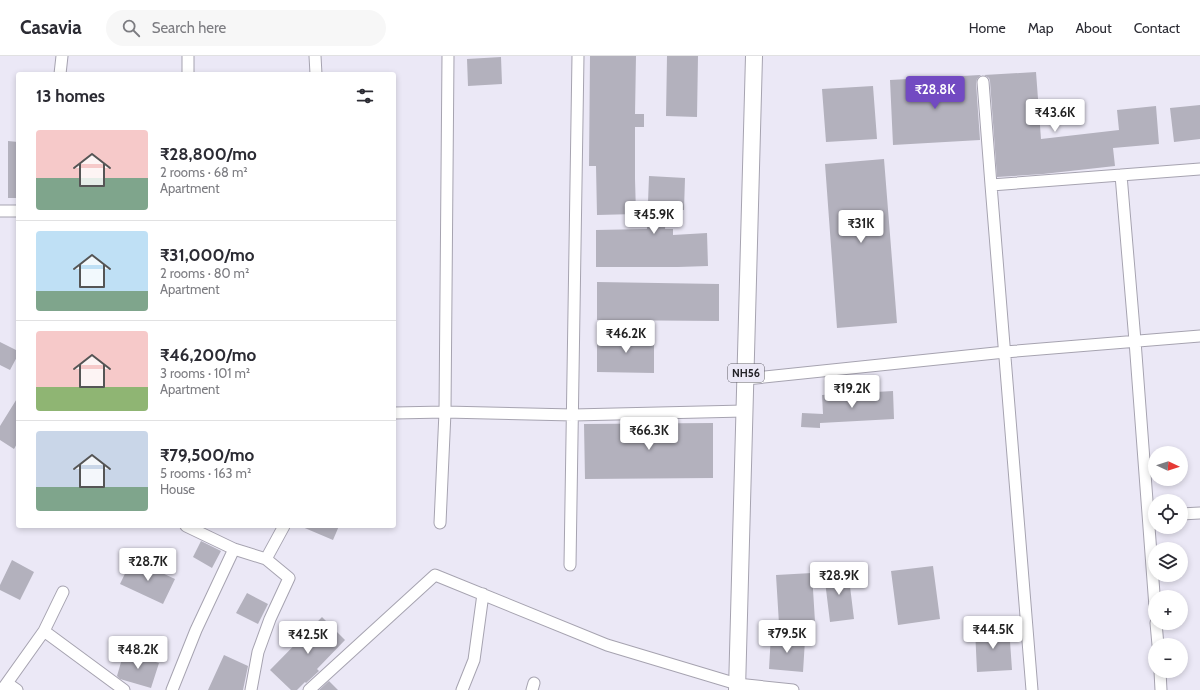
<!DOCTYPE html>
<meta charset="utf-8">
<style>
:root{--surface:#fff;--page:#f7f7f7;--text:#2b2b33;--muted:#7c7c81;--line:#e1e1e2;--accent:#724ac2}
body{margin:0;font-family:Cabin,sans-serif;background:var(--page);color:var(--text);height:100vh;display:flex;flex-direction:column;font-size:15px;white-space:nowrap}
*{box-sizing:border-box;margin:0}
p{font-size:13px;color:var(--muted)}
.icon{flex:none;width:22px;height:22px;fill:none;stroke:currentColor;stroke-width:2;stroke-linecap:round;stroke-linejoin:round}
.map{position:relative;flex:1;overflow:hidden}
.panel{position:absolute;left:16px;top:16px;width:380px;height:456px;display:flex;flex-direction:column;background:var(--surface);border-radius:4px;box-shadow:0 2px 6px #0003}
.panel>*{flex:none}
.needle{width:26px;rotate:94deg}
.controls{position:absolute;left:1148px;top:390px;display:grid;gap:8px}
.controls a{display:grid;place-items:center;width:40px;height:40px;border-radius:50%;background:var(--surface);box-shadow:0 2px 6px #0003;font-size:20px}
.price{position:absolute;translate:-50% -34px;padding:0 9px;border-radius:4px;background:#fff;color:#222;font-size:13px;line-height:26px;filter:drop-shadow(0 1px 2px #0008)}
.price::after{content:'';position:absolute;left:50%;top:24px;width:12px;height:9px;margin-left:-6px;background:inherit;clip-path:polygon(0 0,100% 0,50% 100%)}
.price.current{background:var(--accent);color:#fff}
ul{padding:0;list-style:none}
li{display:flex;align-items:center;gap:12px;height:100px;padding:0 20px}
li+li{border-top:1px solid var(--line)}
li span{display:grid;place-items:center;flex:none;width:112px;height:80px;border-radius:4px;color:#555}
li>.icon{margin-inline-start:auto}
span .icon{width:48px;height:48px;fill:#fffc;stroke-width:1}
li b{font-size:17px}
h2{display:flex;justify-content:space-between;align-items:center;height:48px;padding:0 20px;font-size:17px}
header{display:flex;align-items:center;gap:24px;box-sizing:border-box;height:56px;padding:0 20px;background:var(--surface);border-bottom:1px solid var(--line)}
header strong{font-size:19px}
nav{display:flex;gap:22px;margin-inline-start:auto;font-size:14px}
.search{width:280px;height:36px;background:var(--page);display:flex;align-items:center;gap:10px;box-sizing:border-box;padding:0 14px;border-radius:22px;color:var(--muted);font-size:15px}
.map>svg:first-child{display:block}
.building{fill:#b3b1bd}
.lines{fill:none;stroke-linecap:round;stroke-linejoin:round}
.minor-casing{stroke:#a6a3b0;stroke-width:13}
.highway-casing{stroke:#a6a3b0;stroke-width:18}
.minor{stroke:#fff;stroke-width:11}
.highway{stroke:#fff;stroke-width:16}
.labels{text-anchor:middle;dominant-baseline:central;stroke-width:3;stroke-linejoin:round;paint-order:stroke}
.shield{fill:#ebe8f6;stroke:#5e5d64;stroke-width:1}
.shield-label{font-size:11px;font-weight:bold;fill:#222126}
</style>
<header>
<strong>Casavia</strong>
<div class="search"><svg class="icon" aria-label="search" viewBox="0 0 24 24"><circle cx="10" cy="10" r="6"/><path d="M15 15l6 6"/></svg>Search here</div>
<nav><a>Home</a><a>Map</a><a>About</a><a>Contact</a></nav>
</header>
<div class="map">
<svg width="1200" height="634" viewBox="0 0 1200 634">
<rect width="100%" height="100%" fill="#ebe8f6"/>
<path class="building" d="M590,0H636L635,58H644V71H635V123L636,158L597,159L596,110H589Z
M667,0H698L697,61L666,60Z
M501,1L502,28L468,30L467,3Z
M1036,16L1041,83L1119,74L1117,54L1156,50L1159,88L1113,92L1115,110L1043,118L997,121L990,25L989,22L984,19Z
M980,19H981L977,23L976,27L980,84L893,89L890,24Z
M873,30L877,83L826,86L822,33Z
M1200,49V83L1174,86L1170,52Z
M8,85L18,86V142H8Z
M884,103L897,267L837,272L825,108Z
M649,120L685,122L684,154H666L665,173H673V179L707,177L708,210L678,211H596V174L647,173Z
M597,226L719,228V265L597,264Z
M597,280H654V317L597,316Z
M0,286L18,295V299L10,314L0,309Z
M893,335L894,363L820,367V372L801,371L802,357L823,358L822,339Z
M18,341V386L14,393L0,384V370Z
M713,367V422L585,423L584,368Z
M300,470H339L333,484Z
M201,485L221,495L212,512L193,501Z
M132,503L175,523L163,548L120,528Z
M12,504L34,516L20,544L0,534V529Z
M933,510L940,563L898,569L891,515Z
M848,514L854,563L830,566L824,517Z
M812,517L815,566L779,568L776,519Z
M247,537L268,548L258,568L236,557Z
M322,561L345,584L317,613L319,615L306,627L305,626L297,634H291L270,614Z
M1009,571L1012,614L977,616L975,573Z
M771,578H783L782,583L805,584L803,616L769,613Z
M124,596L159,607L151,632L120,623L117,620Z
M224,599L248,610L243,634H208Z
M329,625L338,634H319Z"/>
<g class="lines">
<defs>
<path id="minor" d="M188,0V18
M315,0L316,18
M448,0L445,356L573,359L744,355
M60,18L62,0
M983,26L991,129
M1121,119L1135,285L1155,551
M0,155H18
M746,323L1005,296L1200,280
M394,357L445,356L440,467
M1181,458L1200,457
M186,470L234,493L266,503L289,522L270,563L258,596L251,634
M266,503L284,470
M570,509L578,0
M1156,567L1158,589
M44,575L124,634
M1160,615L1161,634
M7,627L17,634
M2,634L44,575L63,536
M172,634L196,574L234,493
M309,634L435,519L607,589L737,628L793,634
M462,634L474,604L483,538
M532,634L534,627
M1032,634L991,129L1200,113"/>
<path id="highway" d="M737,634L754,0"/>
</defs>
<use href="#minor" class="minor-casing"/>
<use href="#highway" class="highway-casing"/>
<use href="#minor" class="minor"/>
<use href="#highway" class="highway"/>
</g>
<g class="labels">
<rect class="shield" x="728" y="308" width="36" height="18" rx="3"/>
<g class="shield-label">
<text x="746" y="317">NH56</text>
</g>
</g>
</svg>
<div class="controls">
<a><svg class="needle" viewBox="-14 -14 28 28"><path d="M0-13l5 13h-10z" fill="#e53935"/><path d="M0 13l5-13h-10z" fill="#7c7c81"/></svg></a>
<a><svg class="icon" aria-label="locate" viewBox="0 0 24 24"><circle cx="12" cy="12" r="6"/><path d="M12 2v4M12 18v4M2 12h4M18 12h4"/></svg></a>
<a><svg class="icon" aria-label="layers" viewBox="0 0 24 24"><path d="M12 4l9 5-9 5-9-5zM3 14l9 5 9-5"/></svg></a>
<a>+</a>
<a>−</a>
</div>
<b class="price current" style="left:935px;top:54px">₹28.8K</b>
<b class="price" style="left:1055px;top:77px">₹43.6K</b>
<b class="price" style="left:654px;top:179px">₹45.9K</b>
<b class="price" style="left:861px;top:188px">₹31K</b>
<b class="price" style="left:626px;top:298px">₹46.2K</b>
<b class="price" style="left:852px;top:353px">₹19.2K</b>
<b class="price" style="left:649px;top:395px">₹66.3K</b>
<b class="price" style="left:148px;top:526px">₹28.7K</b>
<b class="price" style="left:839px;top:540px">₹28.9K</b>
<b class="price" style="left:993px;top:594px">₹44.5K</b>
<b class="price" style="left:787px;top:598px">₹79.5K</b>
<b class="price" style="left:308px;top:599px">₹42.5K</b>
<b class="price" style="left:138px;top:614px">₹48.2K</b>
<section class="panel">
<h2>13 homes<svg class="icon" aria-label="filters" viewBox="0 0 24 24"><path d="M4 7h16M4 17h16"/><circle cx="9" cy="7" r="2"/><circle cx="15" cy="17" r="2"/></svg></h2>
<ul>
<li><span style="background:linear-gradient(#f6c9c9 60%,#7fa58c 0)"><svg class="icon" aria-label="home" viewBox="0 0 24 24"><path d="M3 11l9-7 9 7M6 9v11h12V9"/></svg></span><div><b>₹28,800/mo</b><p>2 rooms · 68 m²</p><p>Apartment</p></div></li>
<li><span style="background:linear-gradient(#bfe0f5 75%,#7fa58c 0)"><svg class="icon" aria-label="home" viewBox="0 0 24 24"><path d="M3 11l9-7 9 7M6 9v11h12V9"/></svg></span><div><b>₹31,000/mo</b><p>2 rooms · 80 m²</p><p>Apartment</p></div></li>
<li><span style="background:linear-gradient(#f6c9c9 70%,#8fb573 0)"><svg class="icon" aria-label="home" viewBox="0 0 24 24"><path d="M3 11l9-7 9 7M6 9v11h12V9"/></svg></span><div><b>₹46,200/mo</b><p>3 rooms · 101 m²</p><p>Apartment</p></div></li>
<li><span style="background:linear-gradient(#c9d6e8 70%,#7fa58c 0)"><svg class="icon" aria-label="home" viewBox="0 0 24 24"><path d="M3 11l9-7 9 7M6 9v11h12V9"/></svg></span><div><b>₹79,500/mo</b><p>5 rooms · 163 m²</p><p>House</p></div></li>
</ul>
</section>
</div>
